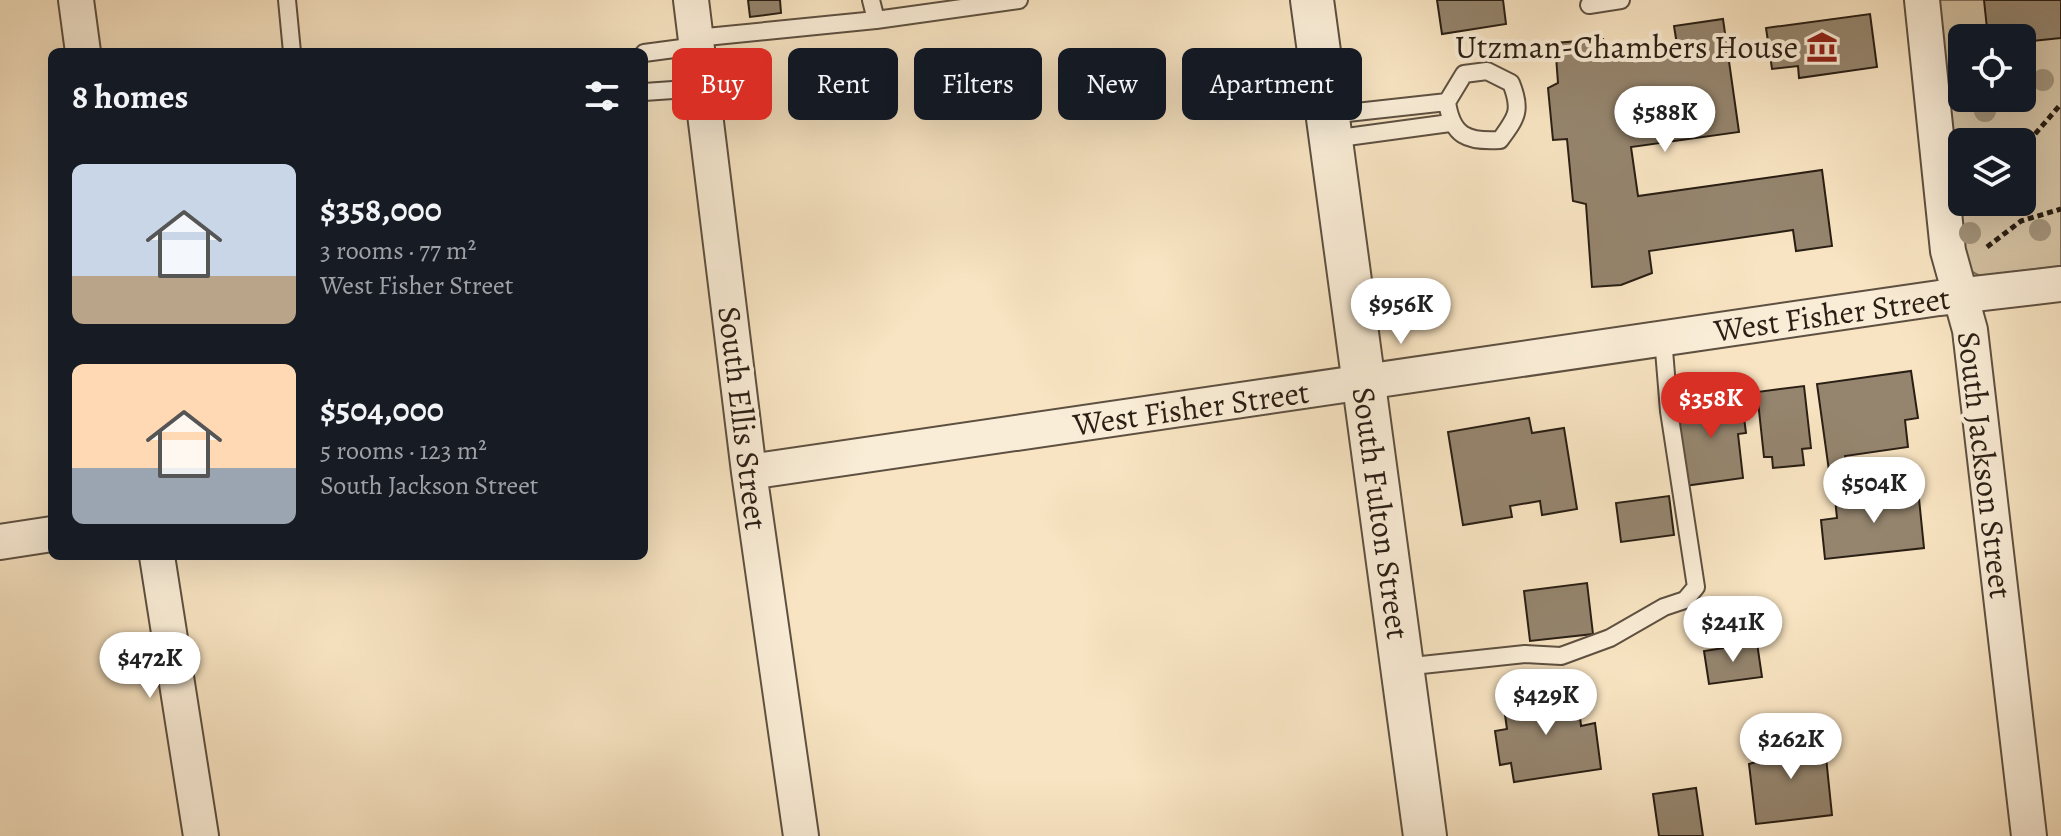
<!DOCTYPE html>
<meta charset="utf-8">
<style>
:root{--surface:#171b24;--page:#242831;--text:#f1f3f6;--muted:#9ea1a6;--accent:#d93025}
body{margin:0;font-family:Alegreya,serif;background:var(--page);color:var(--text);height:100vh;display:flex;flex-direction:column;font-size:30px;white-space:nowrap}
*{box-sizing:border-box;margin:0}
p{font-size:26px;color:var(--muted)}
.icon{flex:none;width:44px;height:44px;fill:none;stroke:currentColor;stroke-width:2;stroke-linecap:round;stroke-linejoin:round}
.map{position:relative;flex:1;overflow:hidden}
.sheet{position:absolute;left:48px;top:48px;width:600px;height:512px;display:flex;flex-direction:column;background:var(--surface);border-radius:12px;box-shadow:0 8px 32px #0002}
.sheet>*{flex:none}
.banner{position:absolute;left:672px;top:48px;width:760px;height:72px;display:flex;gap:16px}
.buttons{position:absolute;left:1948px;top:24px;display:grid;gap:16px}
.buttons a{display:grid;place-items:center;width:88px;height:88px;border-radius:12px;background:var(--surface);box-shadow:0 8px 32px #0002;font-size:40px}
.price{position:absolute;translate:-50% -68px;padding:0 18px;border-radius:28px;background:#fff;color:#222;font-size:26px;line-height:52px;filter:drop-shadow(0 2px 4px #0008)}
.price::after{content:'';position:absolute;left:50%;top:48px;width:24px;height:18px;margin-left:-12px;background:inherit;clip-path:polygon(0 0,100% 0,50% 100%)}
.price.active{background:var(--accent);color:#fff}
ul{padding:0;list-style:none}
li{display:flex;align-items:center;gap:24px;height:200px;padding:0 24px}
li span{display:grid;place-items:center;flex:none;width:224px;height:160px;border-radius:12px;color:#555}
li>.icon{margin-inline-start:auto}
span .icon{width:96px;height:96px;fill:#fffc;stroke-width:1}
li b{font-size:34px}
h2{display:flex;justify-content:space-between;align-items:center;height:96px;padding:0 24px;font-size:34px}
.chip{padding:0 28px;border-radius:12px;background:var(--surface);box-shadow:0 8px 32px #0002;font-size:28px;line-height:72px}
.chip.active{background:var(--accent);color:#fff}
.map>svg:first-child{display:block}
.green{fill:#d5c3a4;stroke:#80715c;stroke-width:2;fill-rule:evenodd}
.building{fill:#95856e;stroke:#2a1f14;stroke-width:2}
.lines{fill:none;stroke-linecap:round;stroke-linejoin:round}
.service-casing{stroke:#5e5040;stroke-width:20}
.minor-casing{stroke:#5e5040;stroke-width:38}
.tertiary-casing{stroke:#5e5040;stroke-width:46}
.path{stroke:#2a1f14;stroke-width:5;stroke-dasharray:6 4;stroke-linecap:butt}
.service{stroke:#faedd7;stroke-width:16}
.minor{stroke:#faedd7;stroke-width:34}
.tertiary{stroke:#faedd7;stroke-width:42}
.tree{fill:#a3937a}
.labels{text-anchor:middle;dominant-baseline:central;stroke-width:8;stroke-linejoin:round;paint-order:stroke}
.poi-label{font-size:32px;fill:#2a1f14;stroke:#faedd7;text-anchor:end}
.street-label{font-size:32px;fill:#2a1f14;stroke:#faedd7}
</style>
<div class="map">
<svg width="2061" height="836" viewBox="0 0 2061 836">
<rect width="100%" height="100%" fill="#f8e4c2"/>
<filter id="stains"><feTurbulence type="fractalNoise" baseFrequency=".0025" numOctaves="4"/><feColorMatrix values="0 0 0 0 .2 0 0 0 0 .09 0 0 0 0 .02 0 0 0 .5 -.17"/></filter>
<radialGradient id="worn" r=".72"><stop offset=".6" stop-color="#630" stop-opacity="0"/><stop offset="1" stop-color="#630" stop-opacity=".3"/></radialGradient>
<path class="green" d="M1926,0H2061V266L1980,276L1963,267ZM1962,38H2022V98H1962ZM1962,142H2022V202H1962Z"/>
<path class="building" d="M748,0H780L781,13L750,17Z
M1437,0H1503L1506,24L1442,34Z
M1984,0H2061V38L2022,42V38H1988Z
M1870,14L1877,67L1799,78L1798,66L1772,69L1766,28Z
M1723,19L1739,132L1631,147L1638,196L1822,170L1832,246L1796,251L1793,230L1649,251L1652,273L1621,285L1592,287L1586,204L1573,201L1567,139L1553,140L1548,88L1558,83L1555,43L1603,39L1617,60L1678,51L1674,26Z
M1911,371L1918,418L1905,420L1908,447L1845,456L1847,469L1829,471L1817,384Z
M1804,386L1811,448L1802,449L1804,465L1773,468L1772,457H1764L1757,392Z
M1741,395L1746,433L1738,434L1743,478L1684,486L1675,415L1683,414L1681,403Z
M1529,418L1532,433L1564,428L1577,509L1542,515L1540,501L1510,506L1512,517L1463,525L1448,432Z
M1918,489L1924,548L1825,559L1821,520L1837,518L1835,498Z
M1669,496L1674,535L1621,542L1616,503Z
M1587,583L1593,634L1530,641L1524,591Z
M1757,643L1762,677L1709,684L1704,651Z
M1531,689L1532,696L1557,693L1559,701L1578,698L1581,726L1595,723L1601,769L1514,782L1511,763L1500,765L1495,731L1507,729L1502,693Z
M1824,738L1832,815L1756,824L1749,764L1756,762L1755,746Z
M1696,788L1703,836H1659L1653,794Z"/>
<g class="lines">
<defs>
<path id="service" d="M287,0L292,52
M871,0L876,20
M1589,5L1621,0
M696,38L876,20L1019,0
M644,53L697,46
M644,92L702,88
M1329,115L1447,102L1464,74L1487,71L1511,83C1522,110 1517,117 1500,140C1467,142 1452,136 1447,102
M1332,139L1450,123
M1403,667L1525,654L1561,656L1610,638L1664,607L1685,600L1696,587L1669,411L1663,338"/>
<path id="minor" d="M76,0L83,52
M691,0L749,472L801,836
M1922,0L1948,251L1970,330L2029,836
M749,472L1939,298L2061,284
M0,542L52,534
M157,556L201,836"/>
<path id="tertiary" d="M1312,0L1425,836"/>
</defs>
<use href="#service" class="service-casing"/>
<use href="#minor" class="minor-casing"/>
<use href="#tertiary" class="tertiary-casing"/>
<path class="path" d="M2022,149L2061,104
M1982,212L1988,202
M1987,247L2021,221L2061,209"/>
<use href="#service" class="service"/>
<use href="#minor" class="minor"/>
<use href="#tertiary" class="tertiary"/>
</g>
<g class="tree">
<circle cx="2043" cy="80" r="11"/>
<circle cx="1985" cy="111" r="11"/>
<circle cx="2040" cy="230" r="11"/>
<circle cx="1970" cy="233" r="11"/>
</g>
<defs>
<symbol id="museum-bare" viewBox="-9 -9 18 18"><path d="M0-6L6-3V-2H-6V-3ZM-5-1h2V3h-2ZM-1-1h2V3h-2ZM3-1h2V3H3ZM-6 4H6V6H-6Z" fill="#8f2418" stroke="#faedd7" stroke-width="2.5" paint-order="stroke"/></symbol>
</defs>
<g fill-rule="evenodd">
<use href="#museum-bare" x="1800" y="25" width="44" height="44"/>
</g>
<g class="labels">
<g class="poi-label">
<text x="1798" y="47">Utzman-Chambers House</text>
</g>
<g class="street-label">
<text transform="translate(1832 314) rotate(-8)">West Fisher Street</text>
<text transform="translate(1191 408) rotate(-8)">West Fisher Street</text>
<text transform="translate(743 418) rotate(83)">South Ellis Street</text>
<text transform="translate(1985 465) rotate(83)">South Jackson Street</text>
<text transform="translate(1381 513) rotate(82)">South Fulton Street</text>
</g>
</g>
<rect width="100%" height="100%" filter="url(#stains)"/>
<rect width="100%" height="100%" fill="url(#worn)"/>
</svg>
<div class="buttons">
<a><svg class="icon" aria-label="locate" viewBox="0 0 24 24"><circle cx="12" cy="12" r="6"/><path d="M12 2v4M12 18v4M2 12h4M18 12h4"/></svg></a>
<a><svg class="icon" aria-label="layers" viewBox="0 0 24 24"><path d="M12 4l9 5-9 5-9-5zM3 14l9 5 9-5"/></svg></a>
</div>
<b class="price" style="left:1665px;top:154px">$588K</b>
<b class="price" style="left:1401px;top:346px">$956K</b>
<b class="price active" style="left:1711px;top:440px">$358K</b>
<b class="price" style="left:1874px;top:525px">$504K</b>
<b class="price" style="left:1733px;top:664px">$241K</b>
<b class="price" style="left:150px;top:700px">$472K</b>
<b class="price" style="left:1546px;top:737px">$429K</b>
<b class="price" style="left:1791px;top:781px">$262K</b>
<div class="banner">
<a class="chip active">Buy</a>
<a class="chip">Rent</a>
<a class="chip">Filters</a>
<a class="chip">New</a>
<a class="chip">Apartment</a>
</div>
<section class="sheet">
<h2>8 homes<svg class="icon" aria-label="filters" viewBox="0 0 24 24"><path d="M4 7h16M4 17h16"/><circle cx="9" cy="7" r="2"/><circle cx="15" cy="17" r="2"/></svg></h2>
<ul>
<li><span style="background:linear-gradient(#c9d6e8 70%,#b9a48a 0)"><svg class="icon" aria-label="home" viewBox="0 0 24 24"><path d="M3 11l9-7 9 7M6 9v11h12V9"/></svg></span><div><b>$358,000</b><p>3 rooms · 77 m²</p><p>West Fisher Street</p></div></li>
<li><span style="background:linear-gradient(#ffd9b3 65%,#9aa5b1 0)"><svg class="icon" aria-label="home" viewBox="0 0 24 24"><path d="M3 11l9-7 9 7M6 9v11h12V9"/></svg></span><div><b>$504,000</b><p>5 rooms · 123 m²</p><p>South Jackson Street</p></div></li>
</ul>
</section>
</div>
